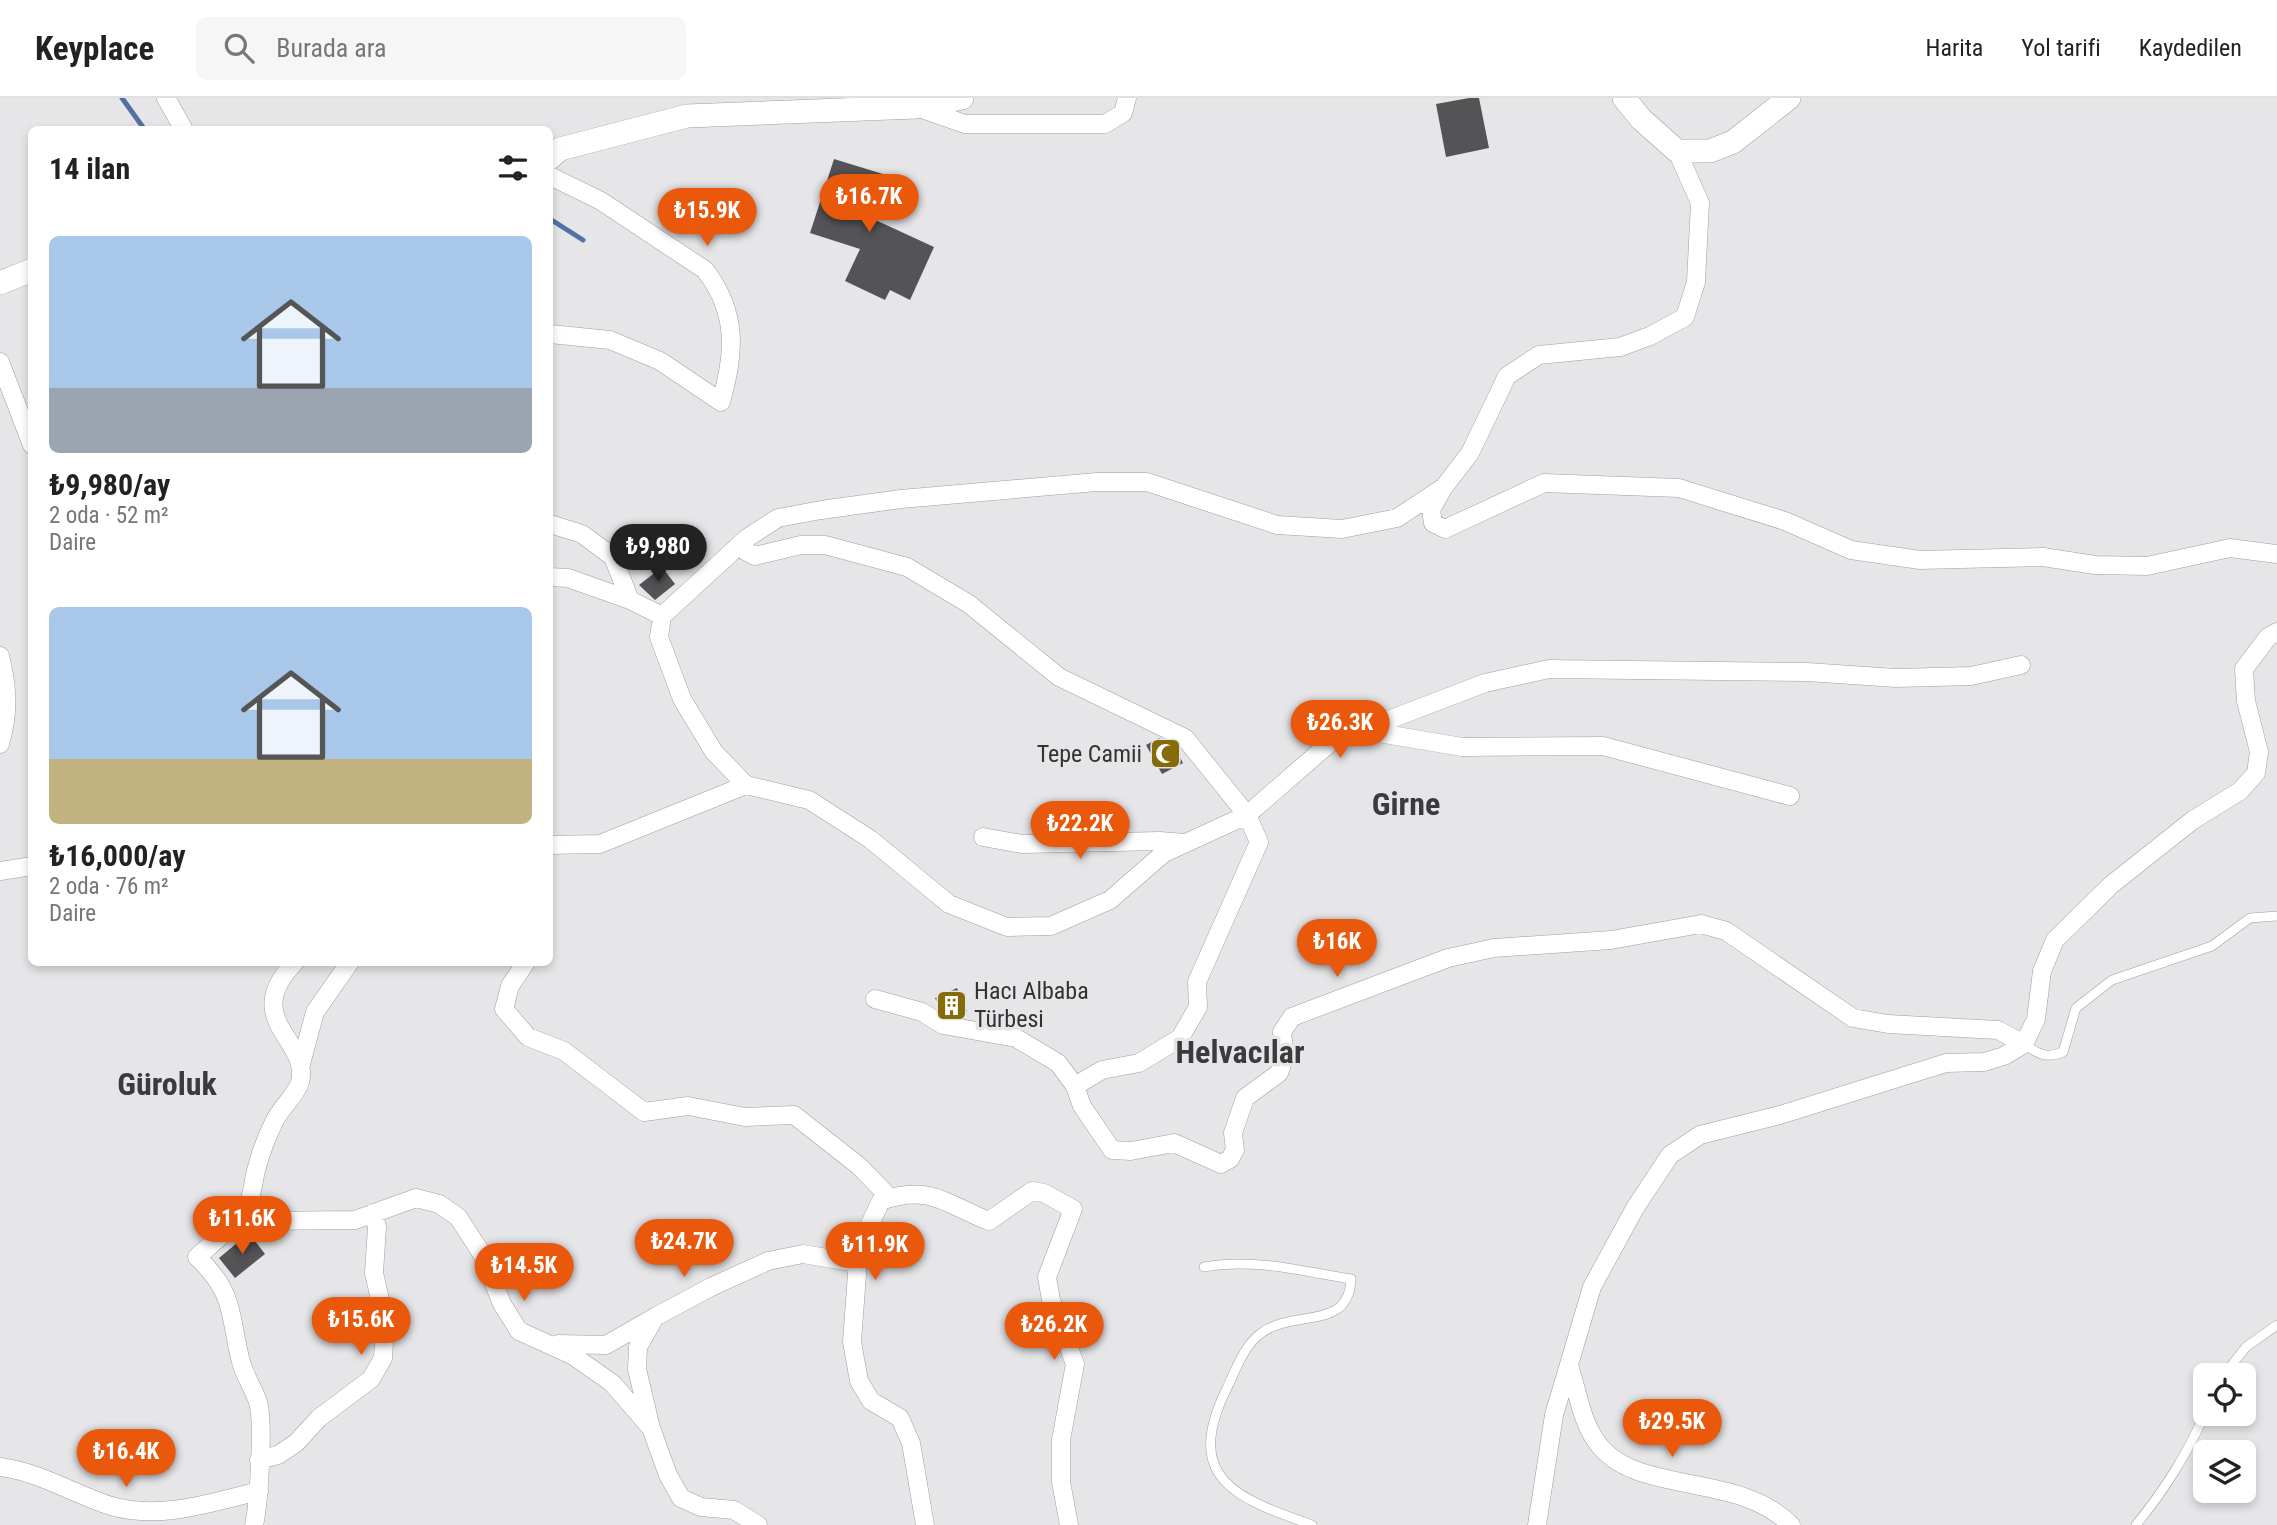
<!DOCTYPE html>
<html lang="tr">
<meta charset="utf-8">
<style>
:root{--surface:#fff;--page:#f6f6f6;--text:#222;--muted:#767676;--line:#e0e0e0;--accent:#ea580c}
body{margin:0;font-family:"Roboto Condensed",sans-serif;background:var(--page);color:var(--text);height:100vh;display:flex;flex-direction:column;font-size:26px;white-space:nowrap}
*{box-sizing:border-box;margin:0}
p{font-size:23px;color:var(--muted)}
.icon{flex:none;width:38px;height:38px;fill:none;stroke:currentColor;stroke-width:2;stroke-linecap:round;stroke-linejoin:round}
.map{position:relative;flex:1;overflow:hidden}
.side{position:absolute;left:28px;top:28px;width:525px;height:840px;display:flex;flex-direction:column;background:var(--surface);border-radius:10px;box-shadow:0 4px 10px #0003}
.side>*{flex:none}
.buttons{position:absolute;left:2193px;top:1265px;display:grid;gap:14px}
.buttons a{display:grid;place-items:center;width:63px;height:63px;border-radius:10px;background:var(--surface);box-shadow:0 4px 10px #0003;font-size:35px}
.price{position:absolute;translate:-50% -60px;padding:0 16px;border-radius:24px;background:var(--accent);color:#fff;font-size:23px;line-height:46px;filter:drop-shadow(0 2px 4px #0008)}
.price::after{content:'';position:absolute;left:50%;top:42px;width:21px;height:16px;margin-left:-10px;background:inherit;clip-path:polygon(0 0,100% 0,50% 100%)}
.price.current{background:#222;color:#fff}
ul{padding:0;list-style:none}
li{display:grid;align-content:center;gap:14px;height:371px;padding:0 21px}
li span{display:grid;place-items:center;height:217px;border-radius:10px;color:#555}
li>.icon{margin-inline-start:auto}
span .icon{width:126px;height:126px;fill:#fffc;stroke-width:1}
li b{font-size:30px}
h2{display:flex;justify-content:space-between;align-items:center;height:84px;padding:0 21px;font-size:30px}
header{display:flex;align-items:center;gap:42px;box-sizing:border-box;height:98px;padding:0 35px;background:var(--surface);border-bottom:2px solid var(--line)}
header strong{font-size:33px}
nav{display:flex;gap:38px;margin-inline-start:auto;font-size:24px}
.search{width:490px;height:63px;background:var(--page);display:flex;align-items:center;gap:18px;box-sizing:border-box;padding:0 24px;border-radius:10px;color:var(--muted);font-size:26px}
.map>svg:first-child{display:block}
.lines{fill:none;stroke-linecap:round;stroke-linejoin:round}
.stream{stroke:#5372a3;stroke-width:5}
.building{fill:#545457}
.service-casing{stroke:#9f9fa2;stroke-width:10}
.minor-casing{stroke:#9f9fa2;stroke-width:19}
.tertiary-casing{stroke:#9f9fa2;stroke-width:24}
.service{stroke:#fff;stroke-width:9}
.minor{stroke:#fff;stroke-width:18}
.tertiary{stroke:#fff;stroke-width:23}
.labels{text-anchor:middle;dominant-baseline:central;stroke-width:7;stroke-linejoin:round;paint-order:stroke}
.poi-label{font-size:24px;fill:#323233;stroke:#e6e6e9;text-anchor:end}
.district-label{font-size:32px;font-weight:bold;fill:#3b3b3d;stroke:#e6e6e9}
</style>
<header>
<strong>Keyplace</strong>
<div class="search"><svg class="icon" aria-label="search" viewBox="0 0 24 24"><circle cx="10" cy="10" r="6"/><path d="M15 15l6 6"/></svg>Burada ara</div>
<nav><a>Harita</a><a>Yol tarifi</a><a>Kaydedilen</a></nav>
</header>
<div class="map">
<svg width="2277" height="1427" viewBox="0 0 2277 1427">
<rect width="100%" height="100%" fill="#e6e6e9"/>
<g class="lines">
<path class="stream" d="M122,0L145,32
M550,121L583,142"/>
</g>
<path class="building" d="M1469,0H1479L1489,50L1446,59L1436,6Z
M834,61L883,76L869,119L934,149L910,202L890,192L885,202L845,183L860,151L810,135Z
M662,469L675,486L655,502L639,487Z
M1159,640L1173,647L1183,665L1162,676L1146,647Z
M957,890L967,913L957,918L947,916L941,912L935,900Z
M249,1135L265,1156L235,1180L219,1160Z"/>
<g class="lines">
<defs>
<path id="service" d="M2024,946C2038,956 2046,961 2063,954L2076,910L2112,882L2212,848L2250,820L2277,818
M1204,1169C1253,1160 1302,1173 1351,1181C1349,1234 1293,1210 1260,1236C1243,1249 1236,1272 1227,1290C1182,1381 1236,1400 1312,1427
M2223,1278L2246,1249L2277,1227
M2136,1427C2166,1390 2185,1359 2205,1316"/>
<path id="minor" d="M166,0L184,32
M916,9L965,26H1105L1123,15L1127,0
M1677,53L1700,105L1696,184L1685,219L1650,238L1620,249L1539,257L1507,278L1470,355L1444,389L1397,420L1342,431L1277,427L1147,384H1097L901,401L821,412L778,420L747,440L662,518L659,539L682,601L714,654L746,687L809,702L870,741L949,806L1007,829L1051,828L1110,802L1164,755L1247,717L1331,644L1485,585L1549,571L1807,574L1896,580L1971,578L2021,567
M550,78L601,103L705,172C738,215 735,255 721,304L660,263L610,242L550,236
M0,264L32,347
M1442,392L1431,412L1433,425L1445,431L1544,385L1679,390L1785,423L1851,452L1920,462L2043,459L2095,467L2147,468L2230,450L2277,456
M550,426L582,436L613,459L630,502L662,518
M738,449L755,458L801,447H825L907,469L969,506L1059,579L1185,640L1247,717L1259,744L1197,884L1198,909L1180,940L1139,965L1102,972L1075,988L1082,1008L1112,1052L1131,1053L1174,1045L1221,1066L1230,1061L1235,1052L1233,1035L1245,1000L1279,975L1285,958L1282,934L1292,919L1448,860L1494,850L1611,842L1701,826L1726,833L1853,920L1888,926L1998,932L2024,946
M550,479L568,480L630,502
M0,558C8,590 9,614 0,646
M1361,632L1462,649L1603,648L1790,698
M983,739L1022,746L1160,743L1184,745
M550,747L600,746L746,687
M0,773L32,768
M526,864L510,888L504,911L528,939L564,953L644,1014L688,1008L745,1019L794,1017L859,1068L890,1100
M875,901L922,914L943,927L1016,940L1058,965L1075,988
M301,966L315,914L350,864
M240,1117L257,1123L355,1122L416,1100L439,1106L458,1119L482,1156L502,1206L519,1233L572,1257L612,1285L651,1330L668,1377L681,1400L701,1409L734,1412L758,1427
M558,1246L606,1247L655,1219
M1569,1267C1577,1291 1581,1322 1596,1343C1634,1399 1736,1372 1791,1427
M650,1326L637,1271L638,1249L655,1219L711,1189L768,1163L803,1156L857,1165
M259,1362L278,1357L296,1345L319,1320L371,1281L383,1260L385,1224L374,1175L377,1129L373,1115
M0,1369C40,1374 73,1396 111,1408C161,1422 210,1405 259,1393
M254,1427C259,1405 264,1324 258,1304C253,1290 245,1278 241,1264C229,1217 236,1196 197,1159C214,1144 233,1129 246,1110C253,1099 253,1081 257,1069C261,1054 267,1038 274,1024C280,1010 296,998 300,984C311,942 239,922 295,864
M925,1427L911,1345L900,1320L871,1303L859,1283L852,1244L859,1149L881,1103C931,1086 945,1106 989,1123L1032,1093L1044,1095L1073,1111L1047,1179L1051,1202L1075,1266L1061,1342V1384L1069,1427
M1537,1427L1554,1317L1592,1189L1635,1110L1670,1057L1700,1037L1780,1017L1946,965L1984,964L2004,958L2024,946L2036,921L2042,873L2055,842L2111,787L2193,722L2240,693L2256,675L2259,654L2246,603L2244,571L2268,539L2277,534"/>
<path id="tertiary" d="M1624,0L1641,21L1677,53H1710L1733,44L1789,0
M550,60L560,51L687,18L916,9L962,0
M0,185L32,172"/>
</defs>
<use href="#service" class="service-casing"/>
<use href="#minor" class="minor-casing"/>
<use href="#tertiary" class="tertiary-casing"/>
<use href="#service" class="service"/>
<use href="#minor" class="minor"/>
<use href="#tertiary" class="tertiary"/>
</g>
<defs>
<symbol id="mosque-square" viewBox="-11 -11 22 22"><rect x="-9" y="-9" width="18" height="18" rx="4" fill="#856c09" stroke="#e6e6e9"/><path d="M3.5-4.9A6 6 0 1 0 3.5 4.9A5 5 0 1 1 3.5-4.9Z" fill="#fff"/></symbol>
<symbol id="building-square" viewBox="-11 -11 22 22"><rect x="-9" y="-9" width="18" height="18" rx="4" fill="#856c09" stroke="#e6e6e9"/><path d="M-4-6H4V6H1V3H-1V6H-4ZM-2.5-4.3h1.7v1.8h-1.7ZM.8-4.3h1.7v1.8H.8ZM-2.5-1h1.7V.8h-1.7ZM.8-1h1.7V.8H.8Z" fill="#fff"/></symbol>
</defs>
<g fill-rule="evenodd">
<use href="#mosque-square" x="1148" y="638" width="35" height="35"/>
<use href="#building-square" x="934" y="890" width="35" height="35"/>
</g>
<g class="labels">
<g class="poi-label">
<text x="1142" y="656">Tepe Camii</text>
<text x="974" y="893" text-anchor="start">Hacı Albaba<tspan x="974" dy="28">Türbesi</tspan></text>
</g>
<g class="district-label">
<text x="1406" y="706">Girne</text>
<text x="1240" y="954">Helvacılar</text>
<text x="167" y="986">Güroluk</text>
</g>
</g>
</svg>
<div class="buttons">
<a><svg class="icon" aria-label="locate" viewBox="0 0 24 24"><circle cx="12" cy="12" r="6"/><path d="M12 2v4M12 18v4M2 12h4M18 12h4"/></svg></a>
<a><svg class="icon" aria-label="layers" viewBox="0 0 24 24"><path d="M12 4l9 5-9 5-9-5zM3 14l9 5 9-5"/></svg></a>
</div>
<b class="price" style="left:869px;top:136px">₺16.7K</b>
<b class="price" style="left:707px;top:150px">₺15.9K</b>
<b class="price current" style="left:658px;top:486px">₺9,980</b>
<b class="price" style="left:1340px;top:662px">₺26.3K</b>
<b class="price" style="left:1080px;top:763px">₺22.2K</b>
<b class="price" style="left:1337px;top:881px">₺16K</b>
<b class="price" style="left:242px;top:1158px">₺11.6K</b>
<b class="price" style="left:684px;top:1181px">₺24.7K</b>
<b class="price" style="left:875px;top:1184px">₺11.9K</b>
<b class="price" style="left:524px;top:1205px">₺14.5K</b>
<b class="price" style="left:361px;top:1259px">₺15.6K</b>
<b class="price" style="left:1054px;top:1264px">₺26.2K</b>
<b class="price" style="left:1672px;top:1361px">₺29.5K</b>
<b class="price" style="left:126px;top:1391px">₺16.4K</b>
<section class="side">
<h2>14 ilan<svg class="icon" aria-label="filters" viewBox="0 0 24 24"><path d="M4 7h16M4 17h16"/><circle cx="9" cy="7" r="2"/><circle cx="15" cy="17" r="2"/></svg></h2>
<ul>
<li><span style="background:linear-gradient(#a9c7e8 70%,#9aa5b1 0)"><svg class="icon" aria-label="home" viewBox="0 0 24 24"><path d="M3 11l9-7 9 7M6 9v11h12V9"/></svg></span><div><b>₺9,980/ay</b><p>2 oda · 52 m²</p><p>Daire</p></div></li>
<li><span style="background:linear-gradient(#a9c7e8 70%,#c2b280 0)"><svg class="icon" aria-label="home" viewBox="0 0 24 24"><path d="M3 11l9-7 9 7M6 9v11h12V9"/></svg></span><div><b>₺16,000/ay</b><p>2 oda · 76 m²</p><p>Daire</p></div></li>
</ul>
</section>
</div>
